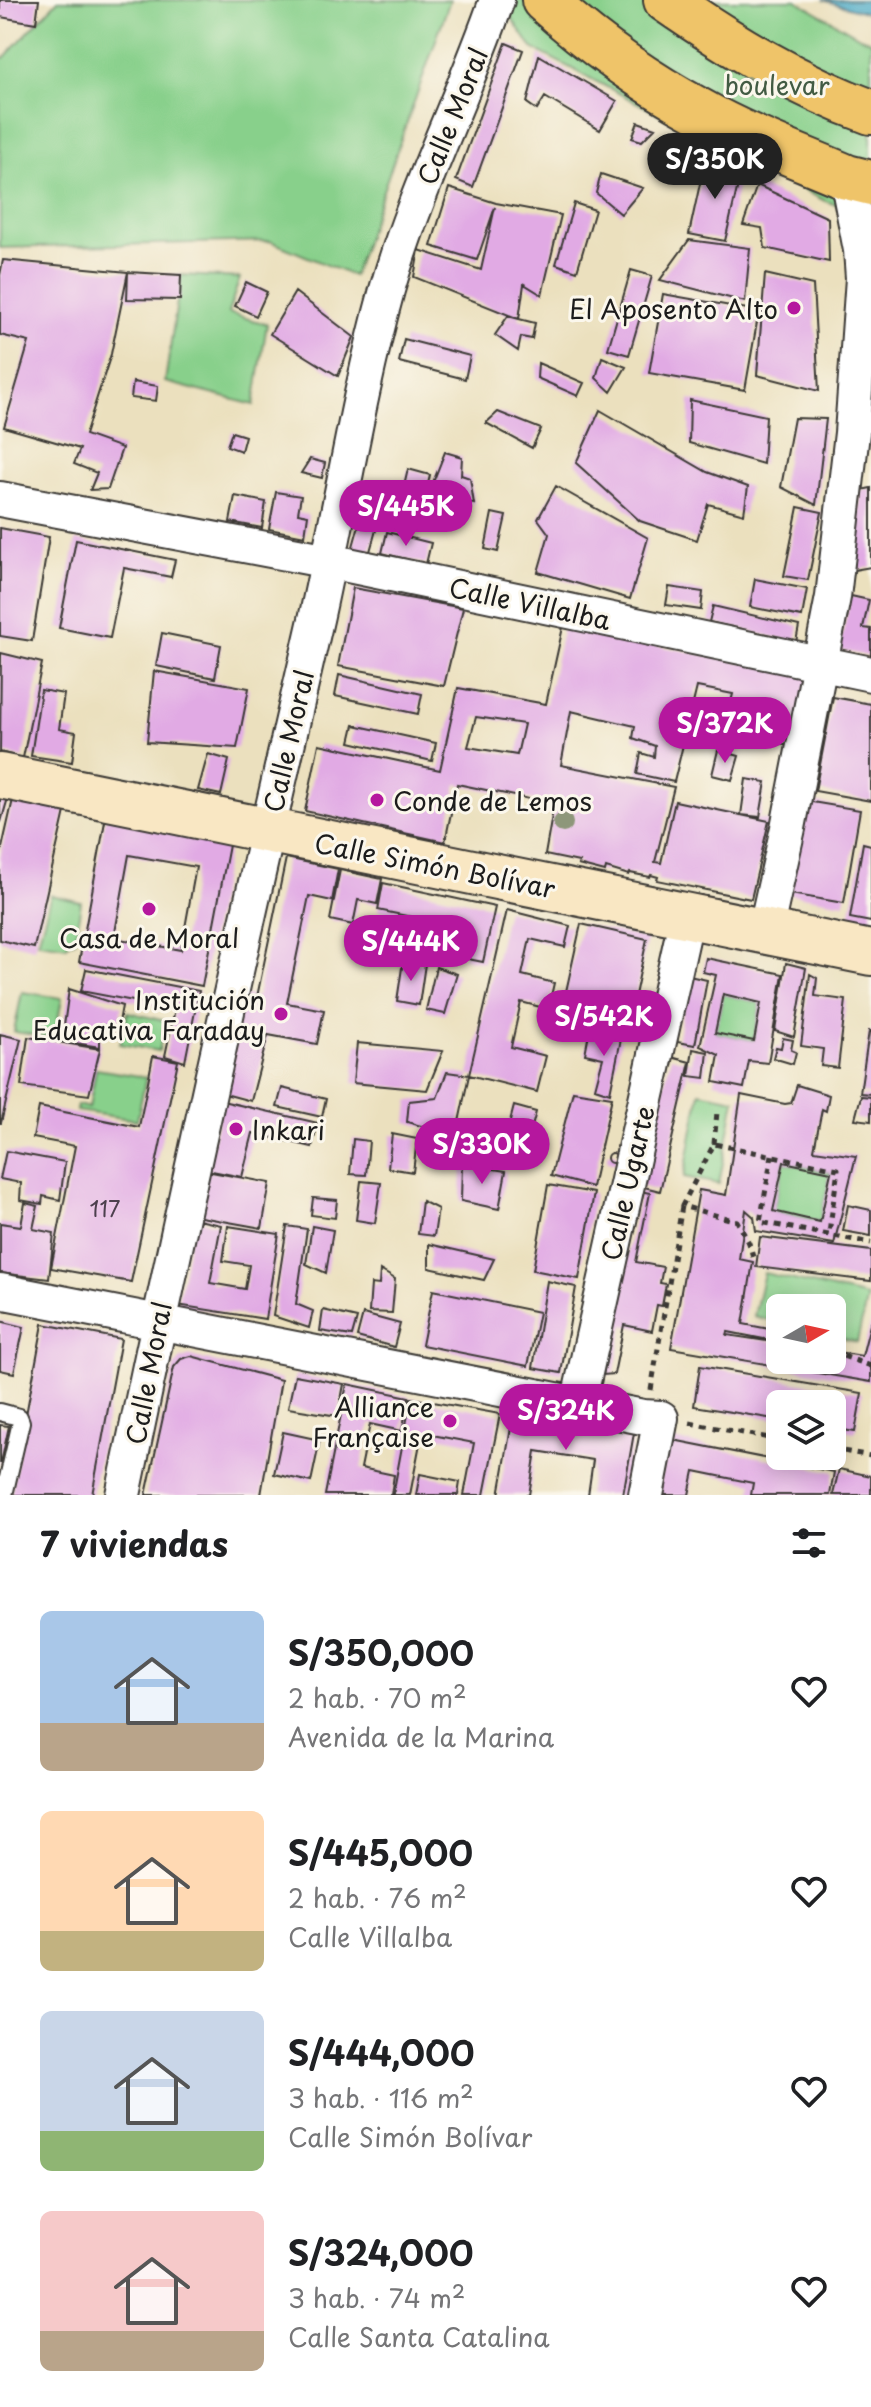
<!DOCTYPE html>
<html lang="es">
<meta charset="utf-8">
<style>
:root{--surface:#fff;--page:#f6f6f6;--text:#202124;--muted:#757577;--accent:#b5179e}
body{margin:0;font-family:"Playpen Sans",sans-serif;background:var(--page);color:var(--text);height:100vh;display:flex;flex-direction:column;font-size:30px;white-space:nowrap}
*{box-sizing:border-box;margin:0}
p{font-size:26px;color:var(--muted)}
.icon{flex:none;width:44px;height:44px;fill:none;stroke:currentColor;stroke-width:2;stroke-linecap:round;stroke-linejoin:round}
.map{position:relative;height:1495px;overflow:hidden}
.sheet{display:flex;flex-direction:column;background:var(--surface);flex:1}
.sheet>*{flex:none}
.needle{width:52px;rotate:81deg}
.fabs{position:absolute;left:766px;top:1294px;display:grid;gap:16px}
.fabs a{display:grid;place-items:center;width:80px;height:80px;border-radius:12px;background:var(--surface);box-shadow:0 4px 20px #0003;font-size:40px}
.price{position:absolute;translate:-50% -68px;padding:0 18px;border-radius:28px;background:var(--accent);color:#fff;font-size:26px;line-height:52px;filter:drop-shadow(0 2px 4px #0008)}
.price::after{content:'';position:absolute;left:50%;top:48px;width:24px;height:18px;margin-left:-12px;background:inherit;clip-path:polygon(0 0,100% 0,50% 100%)}
.price.selected{background:#222;color:#fff}
ul{padding:0;list-style:none}
li{display:flex;align-items:center;gap:24px;height:200px;padding:0 40px}
li span{display:grid;place-items:center;flex:none;width:224px;height:160px;border-radius:12px;color:#555}
li>.icon{margin-inline-start:auto}
span .icon{width:96px;height:96px;fill:#fffc;stroke-width:1}
li b{font-size:34px}
h2{display:flex;justify-content:space-between;align-items:center;height:96px;padding:0 40px;font-size:34px}
.map>svg:first-child{display:block}
.green{fill:#88d08b;stroke:#527654;stroke-width:2}
.water{fill:#46a8c5;stroke:#316270;stroke-width:2}
.building{fill:#e1aae4;fill-rule:evenodd}
.lines{fill:none;stroke-linecap:round;stroke-linejoin:round}
.lane-casing{stroke:#3b3934;stroke-width:20}
.street-casing{stroke:#3b3934;stroke-width:38}
.secondary-casing{stroke:#3b3934;stroke-width:48}
.primary-casing{stroke:#3b3934;stroke-width:48}
.path{stroke:#3b3934;stroke-width:5;stroke-dasharray:6 6;stroke-linecap:butt}
.lane{stroke:#fff;stroke-width:16}
.street{stroke:#fff;stroke-width:34}
.secondary{stroke:#f9e7c3;stroke-width:44}
.primary{stroke:#efc469;stroke-width:44}
.tree{fill:#8e977a}
.poi-dot{fill:#b5179e;stroke:#fbf7ec;stroke-width:3}
.labels{text-anchor:middle;dominant-baseline:central;stroke-width:6;stroke-linejoin:round;paint-order:stroke}
.number-label{font-size:22px;fill:#4d404e}
.park-label{font-size:26px;fill:#425b43;stroke:#fbf7ec}
.street-label{font-size:26px;fill:#1c1c1c;stroke:#fbf7ec}
.poi-label{font-size:26px;fill:#1c1c1c;stroke:#fbf7ec;text-anchor:end}
</style>
<div class="map">
<svg width="871" height="1495" viewBox="0 0 871 1495">
<rect width="100%" height="100%" fill="#fbf7ec"/>
<filter id="ink" filterUnits="userSpaceOnUse"><feTurbulence type="fractalNoise" baseFrequency=".0125" numOctaves="2"/><feDisplacementMap in="SourceGraphic" scale="16" xChannelSelector="R" yChannelSelector="G"/><feConvolveMatrix kernelMatrix="1 2 1 2 8 2 1 2 1" color-interpolation-filters="sRGB"/></filter>
<filter id="wash" filterUnits="userSpaceOnUse"><feTurbulence type="fractalNoise" baseFrequency=".006" numOctaves="4" result="noise"/><feDisplacementMap in="SourceGraphic" scale="32" xChannelSelector="R" yChannelSelector="G"/><feGaussianBlur stdDeviation="1.8" result="paint"/><feColorMatrix in="noise" values="0 0 0 0 0 0 0 0 0 0 0 0 0 0 0 0 0 1.4 0 .05"/><feComposite in="paint" operator="in"/></filter>
<g filter="url(#wash)">
<rect width="100%" height="100%" fill="#ebe0be"/>
<path class="green" d="M58,0H450L353,276L270,241L0,248V57L4,58Z
M499,0H796L860,37L871,41V216L825,201L532,48Z
M181,275L240,278L228,313L267,324L254,405L165,382Z
M51,895L81,902L75,941L69,942L67,946L38,942Z
M22,992L62,998L55,1038L14,1032Z
M723,994L761,1003L754,1041L715,1033Z
M128,1012L165,1021L159,1051L120,1044Z
M96,1069L146,1077L137,1120L76,1111L77,1105L89,1108Z
M700,1092L735,1099L719,1184L684,1177Z
M784,1162L831,1173L820,1222L773,1211Z
M764,1273L867,1297L857,1342L832,1336V1308H780V1323L754,1316Z"/>
<path class="water" d="M823,0H871V14Z"/>
<g id="blocks">
<path class="building" d="M0,0H39L36,23L0,17Z
M506,43L523,50L473,187L456,180Z
M539,55L617,101L600,130L545,97L537,110L527,103Z
M638,122L655,128L642,141L632,138Z
M706,156L740,176L725,241L689,234Z
M601,174L643,188L621,214L596,193Z
M757,185L828,218L829,262L765,248L762,228L743,225Z
M449,188L496,203L561,215L542,295L524,284L519,319L535,323L532,339L521,337L518,351L495,335L508,316L519,319L414,277L419,250L481,270L495,207L477,260L431,246Z
M574,203L595,210L577,271L556,264Z
M689,240L750,248L745,302L660,280Z
M3,260L128,272L181,275L180,300L127,299L128,272L111,354L85,435L122,448L108,489L90,490L97,473L74,464L80,449L4,427L29,342L0,335V275Z
M631,270L652,276L629,355L608,349Z
M765,274L813,285L819,391L757,375Z
M246,282L267,292L256,316L235,306Z
M295,292L354,337L338,376L270,334Z
M663,294L759,311L745,390L649,373Z
M404,339L470,356L465,379L399,362Z
M602,357L626,367L611,392L596,378Z
M538,363L584,383L578,396L537,378Z
M133,382L158,386L156,401L131,398Z
M690,400L766,416L763,464L689,443Z
M600,410L707,472L748,487L744,514L708,504L697,540L640,521L576,463Z
M498,412L541,429L532,448L486,423Z
M794,418L826,419L816,505L781,487Z
M232,432L245,436L241,451L227,446Z
M445,452L462,457L461,475L470,478L474,504L430,490Z
M310,459L325,463L322,478L301,473Z
M408,469L430,475L419,524L398,512Z
M556,486L648,538L630,599L538,572L549,534L538,519Z
M871,488V567L854,570L861,490Z
M276,492L301,496L298,513L308,515L305,536L269,529Z
M235,496L266,502L262,528L230,522Z
M366,500L383,505L369,555L352,550Z
M798,507L822,512L808,580L784,576Z
M492,513L506,516L498,552L485,549Z
M0,528L49,537L32,641L0,636Z
M387,532L431,543L426,564L382,553Z
M76,540L175,560L171,577L124,568L110,638L59,628Z
M755,579L807,589L802,617L750,607Z
M669,587L703,592L701,610L666,605Z
M353,588L463,608L444,686L338,666Z
M851,596L869,600L863,628L871,629V657L839,650Z
M713,606L799,626L796,642L709,622Z
M563,627L811,676L797,746L737,736L736,742H721L733,694L697,687L674,782L637,774L641,753L654,757L655,746L633,738L635,726L571,711L561,765L674,787L655,862L661,863L675,801L769,821L751,899L657,880L658,877L651,875L650,877L630,873L629,875L606,868L605,872L578,865L579,862L545,855L554,804L457,784L445,842L305,811L319,744L440,770L458,688L546,704ZM476,717L524,724L517,755L468,747Z
M162,633L221,645L215,678L156,666Z
M1,653L42,663L23,758L0,752Z
M154,671L249,688L237,748L147,742Z
M339,675L422,694L418,714L335,696Z
M41,690L64,694L59,729L76,732L72,762L31,756Z
M833,697L871,704V801L815,791Z
M354,725L436,743L432,761L350,742Z
M718,750L739,756L732,780L712,775Z
M208,754L229,760L221,795L198,790Z
M746,779L766,782L760,817L741,815Z
M14,795L66,807L34,948L0,940V857Z
M0,796L8,798L1,822H0Z
M806,801L860,810L844,903L790,894Z
M106,816L230,840L202,986L79,962ZM129,855L196,867L181,950L114,938Z
M863,843L871,845V922L850,918Z
M286,858L338,869L332,901L309,896L287,1003L324,1010L317,1044L268,1035L251,1101L221,1093L242,995L257,997Z
M340,870L382,879L377,904L358,900L353,925L330,920Z
M383,883L495,907L483,962L463,958L469,929L378,910Z
M507,910L570,926L565,947L530,939L522,975L554,983L548,1009L521,1002L511,1047L546,1056L537,1092L469,1075Z
M581,924L647,939L628,1028L561,1014Z
M706,958L783,974L768,1063L749,1061L744,1088L714,1082L719,1055L700,1046L716,975L703,972ZM723,994L761,1003L754,1041L715,1033Z
M403,961L425,964L419,1005L397,1001Z
M786,963L806,968L794,1037L775,1031Z
M436,967L457,974L445,1014L426,1010Z
M86,969L199,991L185,1062L165,1056L175,1009L81,991Z
M810,974L817,978L815,996L846,1000L838,1068L821,1066L823,1049L801,1046Z
M689,976L707,980L695,1045L677,1042Z
M69,989L122,1006L118,1028L100,1025V1047L62,1041Z
M869,1031H871V1094L860,1093Z
M589,1033L621,1039L610,1093L595,1088L603,1058L585,1054Z
M0,1034L21,1039L1,1123H0Z
M28,1037L100,1049L89,1095L21,1086Z
M783,1038L793,1040L791,1050L796,1052L793,1064L773,1058L776,1047L781,1048Z
M357,1043L443,1051L427,1090L353,1083Z
M693,1049L708,1052L705,1078L689,1076Z
M153,1056L178,1061L131,1282L51,1268L75,1146L33,1138L39,1107L139,1127Z
M671,1057L690,1062L660,1191L640,1186Z
M447,1072L469,1075L456,1136L407,1122L409,1101L437,1098Z
M797,1085L829,1095L826,1111L822,1109L814,1150L856,1156L834,1244L756,1231L754,1217L746,1210L739,1259L753,1262L743,1324L780,1331V1342L728,1332L727,1335L780,1343V1360H832V1351L862,1356L871,1321V1382L671,1348L699,1190L726,1195L741,1095L785,1104L791,1103ZM784,1162L831,1172L820,1222L773,1211Z
M282,1088L326,1099L322,1117L277,1107Z
M573,1091L612,1097L592,1187L551,1176Z
M861,1096L871,1097V1121L855,1119Z
M222,1101L318,1123L312,1147L253,1133L242,1177L207,1170Z
M514,1106L536,1112L530,1134L508,1129Z
M392,1134L417,1139L413,1172L388,1168Z
M353,1139L369,1141L366,1175L350,1174Z
M6,1151L65,1162L60,1200L43,1196L42,1204L20,1200L21,1183L0,1179Z
M607 1158a5 5 0 1 1 10 0a5 5 0 1 1-10 0Z
M462,1164L506,1171L499,1209L461,1201Z
M206,1171L270,1183L262,1228L195,1216Z
M361,1181L381,1183L375,1223L356,1220Z
M548,1185L594,1193L579,1279L533,1270Z
M640,1191L650,1193L636,1262L663,1267L660,1283L666,1284L662,1306L657,1305L652,1331L624,1325L614,1374L603,1375Z
M313,1198L337,1200L335,1218L311,1215Z
M422,1201L438,1209L434,1236L418,1234Z
M25,1203L38,1206L33,1229L54,1233L49,1279L0,1273V1223L21,1226Z
M848,1205L871,1210V1236L843,1231Z
M194,1219L221,1225L210,1283L245,1289L249,1265L223,1261L228,1226L279,1234L265,1319L177,1305Z
M287,1226L307,1229L296,1304L313,1311L309,1328L273,1316Z
M312,1226L333,1230L326,1273L306,1264Z
M760,1237L871,1251V1281L756,1267Z
M429,1244L494,1259L484,1280L429,1268Z
M380,1270L395,1279L392,1313L369,1312L371,1284L379,1285Z
M547,1281L576,1287L561,1373L533,1368Z
M433,1290L539,1312L528,1366L422,1345Z
M323,1310L357,1318L352,1336L320,1331Z
M363,1314L400,1324L394,1347L357,1337Z
M0,1321L24,1327L14,1373L0,1370Z
M43,1324L121,1339L92,1495H11Z
M191,1356L281,1380L261,1495H146L174,1367L181,1359Z
M700,1366L862,1393L855,1432L832,1428V1404H780V1420L694,1406Z
M295,1375L344,1384L338,1416L288,1408Z
M347,1384L409,1397L402,1431L370,1424L361,1468L394,1475L391,1495H325Z
M411,1398L500,1414L484,1495H464L474,1443L422,1433L410,1495H393Z
M514,1411L634,1433L623,1495H588L593,1460L536,1451L529,1495H499Z
M0,1425L9,1426L1,1463H0Z
M283,1432L320,1440L311,1482L274,1474Z
M668,1439L834,1472L830,1495H751L753,1483L694,1471L689,1495H657Z
M839,1469L871,1476V1495H833Z
M420,1474L460,1482L458,1495H416Z"/>
</g>
</g>
<g filter="url(#ink)">
<use href="#blocks" fill-opacity="0" stroke="#3b3934" stroke-width="2"/>
<g class="lines">
<defs>
<path id="lane" d="M0,1412L19,1417L21,1422L4,1495"/>
<path id="street" d="M0,499L329,561L871,674
M765,932L788,828L833,597L852,433L863,278L861,250L847,177
M0,1291L643,1417L661,1418L646,1495
M578,1404L687,916
M123,1495C183,1204 248,914 315,624C340,513 357,399 387,290C415,191 463,98 497,0"/>
<path id="secondary" d="M0,776L871,953"/>
<path id="primary" d="M544,0C591,43 644,81 700,111C746,137 798,156 847,177L871,183
M666,0C731,45 797,85 871,112"/>
</defs>
<use href="#lane" class="lane-casing"/>
<use href="#street" class="street-casing"/>
<use href="#secondary" class="secondary-casing"/>
<use href="#primary" class="primary-casing"/>
<path class="path" d="M714,1144L717,1112
M772,1155L760,1222L871,1243
M753,1257L749,1243L737,1221L682,1206L714,1144L838,1169L829,1233
M832,1352L871,1366
M651,1390L682,1206
M690,1423L780,1440
M832,1449L871,1456"/>
<use href="#lane" class="lane"/>
<use href="#street" class="street"/>
<use href="#secondary" class="secondary"/>
<use href="#primary" class="primary"/>
</g>
<g class="tree">
<circle cx="747" cy="86" r="10"/>
<circle cx="563" cy="823" r="10"/>
</g>
</g>
<g class="poi-dot">
<circle cx="794" cy="308" r="8"/>
<circle cx="377" cy="800" r="8"/>
<circle cx="149" cy="909" r="8"/>
<circle cx="281" cy="1014" r="8"/>
<circle cx="236" cy="1129" r="8"/>
<circle cx="450" cy="1421" r="8"/>
</g>
<g class="labels">
<g class="number-label">
<text x="105" y="1207">117</text>
</g>
<g class="park-label">
<text x="777" y="84">boulevar</text>
</g>
<g class="street-label">
<text transform="translate(452 116) rotate(-68)">Calle Moral</text>
<text transform="translate(530 603) rotate(12)">Calle Villalba</text>
<text transform="translate(288 741) rotate(-77)">Calle Moral</text>
<text transform="translate(435 865) rotate(11)">Calle Simón Bolívar</text>
<text transform="translate(627 1183) rotate(-77)">Calle Ugarte</text>
<text transform="translate(148 1373) rotate(-79)">Calle Moral</text>
</g>
<g class="poi-label">
<text x="778" y="308">El Aposento Alto</text>
<text x="393" y="800" text-anchor="start">Conde de Lemos</text>
<text x="149" y="937" text-anchor="middle">Casa de Moral</text>
<text x="265" y="999">Institución<tspan x="265" dy="30">Educativa Faraday</tspan></text>
<text x="252" y="1129" text-anchor="start">Inkari</text>
<text x="434" y="1406">Alliance<tspan x="434" dy="30">Française</tspan></text>
</g>
</g>
</svg>
<div class="fabs">
<a><svg class="needle" viewBox="-14 -14 28 28"><path d="M0-13l5 13h-10z" fill="#e53935"/><path d="M0 13l5-13h-10z" fill="#757577"/></svg></a>
<a><svg class="icon" aria-label="layers" viewBox="0 0 24 24"><path d="M12 4l9 5-9 5-9-5zM3 14l9 5 9-5"/></svg></a>
</div>
<b class="price selected" style="left:715px;top:201px">S/350K</b>
<b class="price" style="left:406px;top:548px">S/445K</b>
<b class="price" style="left:725px;top:765px">S/372K</b>
<b class="price" style="left:411px;top:983px">S/444K</b>
<b class="price" style="left:604px;top:1058px">S/542K</b>
<b class="price" style="left:482px;top:1186px">S/330K</b>
<b class="price" style="left:566px;top:1452px">S/324K</b>
</div>
<section class="sheet">
<h2>7 viviendas<svg class="icon" aria-label="filters" viewBox="0 0 24 24"><path d="M4 7h16M4 17h16"/><circle cx="9" cy="7" r="2"/><circle cx="15" cy="17" r="2"/></svg></h2>
<ul>
<li><span style="background:linear-gradient(#a9c7e8 70%,#b9a48a 0)"><svg class="icon" aria-label="home" viewBox="0 0 24 24"><path d="M3 11l9-7 9 7M6 9v11h12V9"/></svg></span><div><b>S/350,000</b><p>2 hab. · 70 m²</p><p>Avenida de la Marina</p></div><svg class="icon" aria-label="heart" viewBox="0 0 24 24"><path d="M12 20l-8-8c-3-5 5-10 8-4 3-6 11-1 8 4z"/></svg></li>
<li><span style="background:linear-gradient(#ffd9b3 75%,#c2b280 0)"><svg class="icon" aria-label="home" viewBox="0 0 24 24"><path d="M3 11l9-7 9 7M6 9v11h12V9"/></svg></span><div><b>S/445,000</b><p>2 hab. · 76 m²</p><p>Calle Villalba</p></div><svg class="icon" aria-label="heart" viewBox="0 0 24 24"><path d="M12 20l-8-8c-3-5 5-10 8-4 3-6 11-1 8 4z"/></svg></li>
<li><span style="background:linear-gradient(#c9d6e8 75%,#8fb573 0)"><svg class="icon" aria-label="home" viewBox="0 0 24 24"><path d="M3 11l9-7 9 7M6 9v11h12V9"/></svg></span><div><b>S/444,000</b><p>3 hab. · 116 m²</p><p>Calle Simón Bolívar</p></div><svg class="icon" aria-label="heart" viewBox="0 0 24 24"><path d="M12 20l-8-8c-3-5 5-10 8-4 3-6 11-1 8 4z"/></svg></li>
<li><span style="background:linear-gradient(#f6c9c9 75%,#b9a48a 0)"><svg class="icon" aria-label="home" viewBox="0 0 24 24"><path d="M3 11l9-7 9 7M6 9v11h12V9"/></svg></span><div><b>S/324,000</b><p>3 hab. · 74 m²</p><p>Calle Santa Catalina</p></div><svg class="icon" aria-label="heart" viewBox="0 0 24 24"><path d="M12 20l-8-8c-3-5 5-10 8-4 3-6 11-1 8 4z"/></svg></li>
</ul>
</section>
